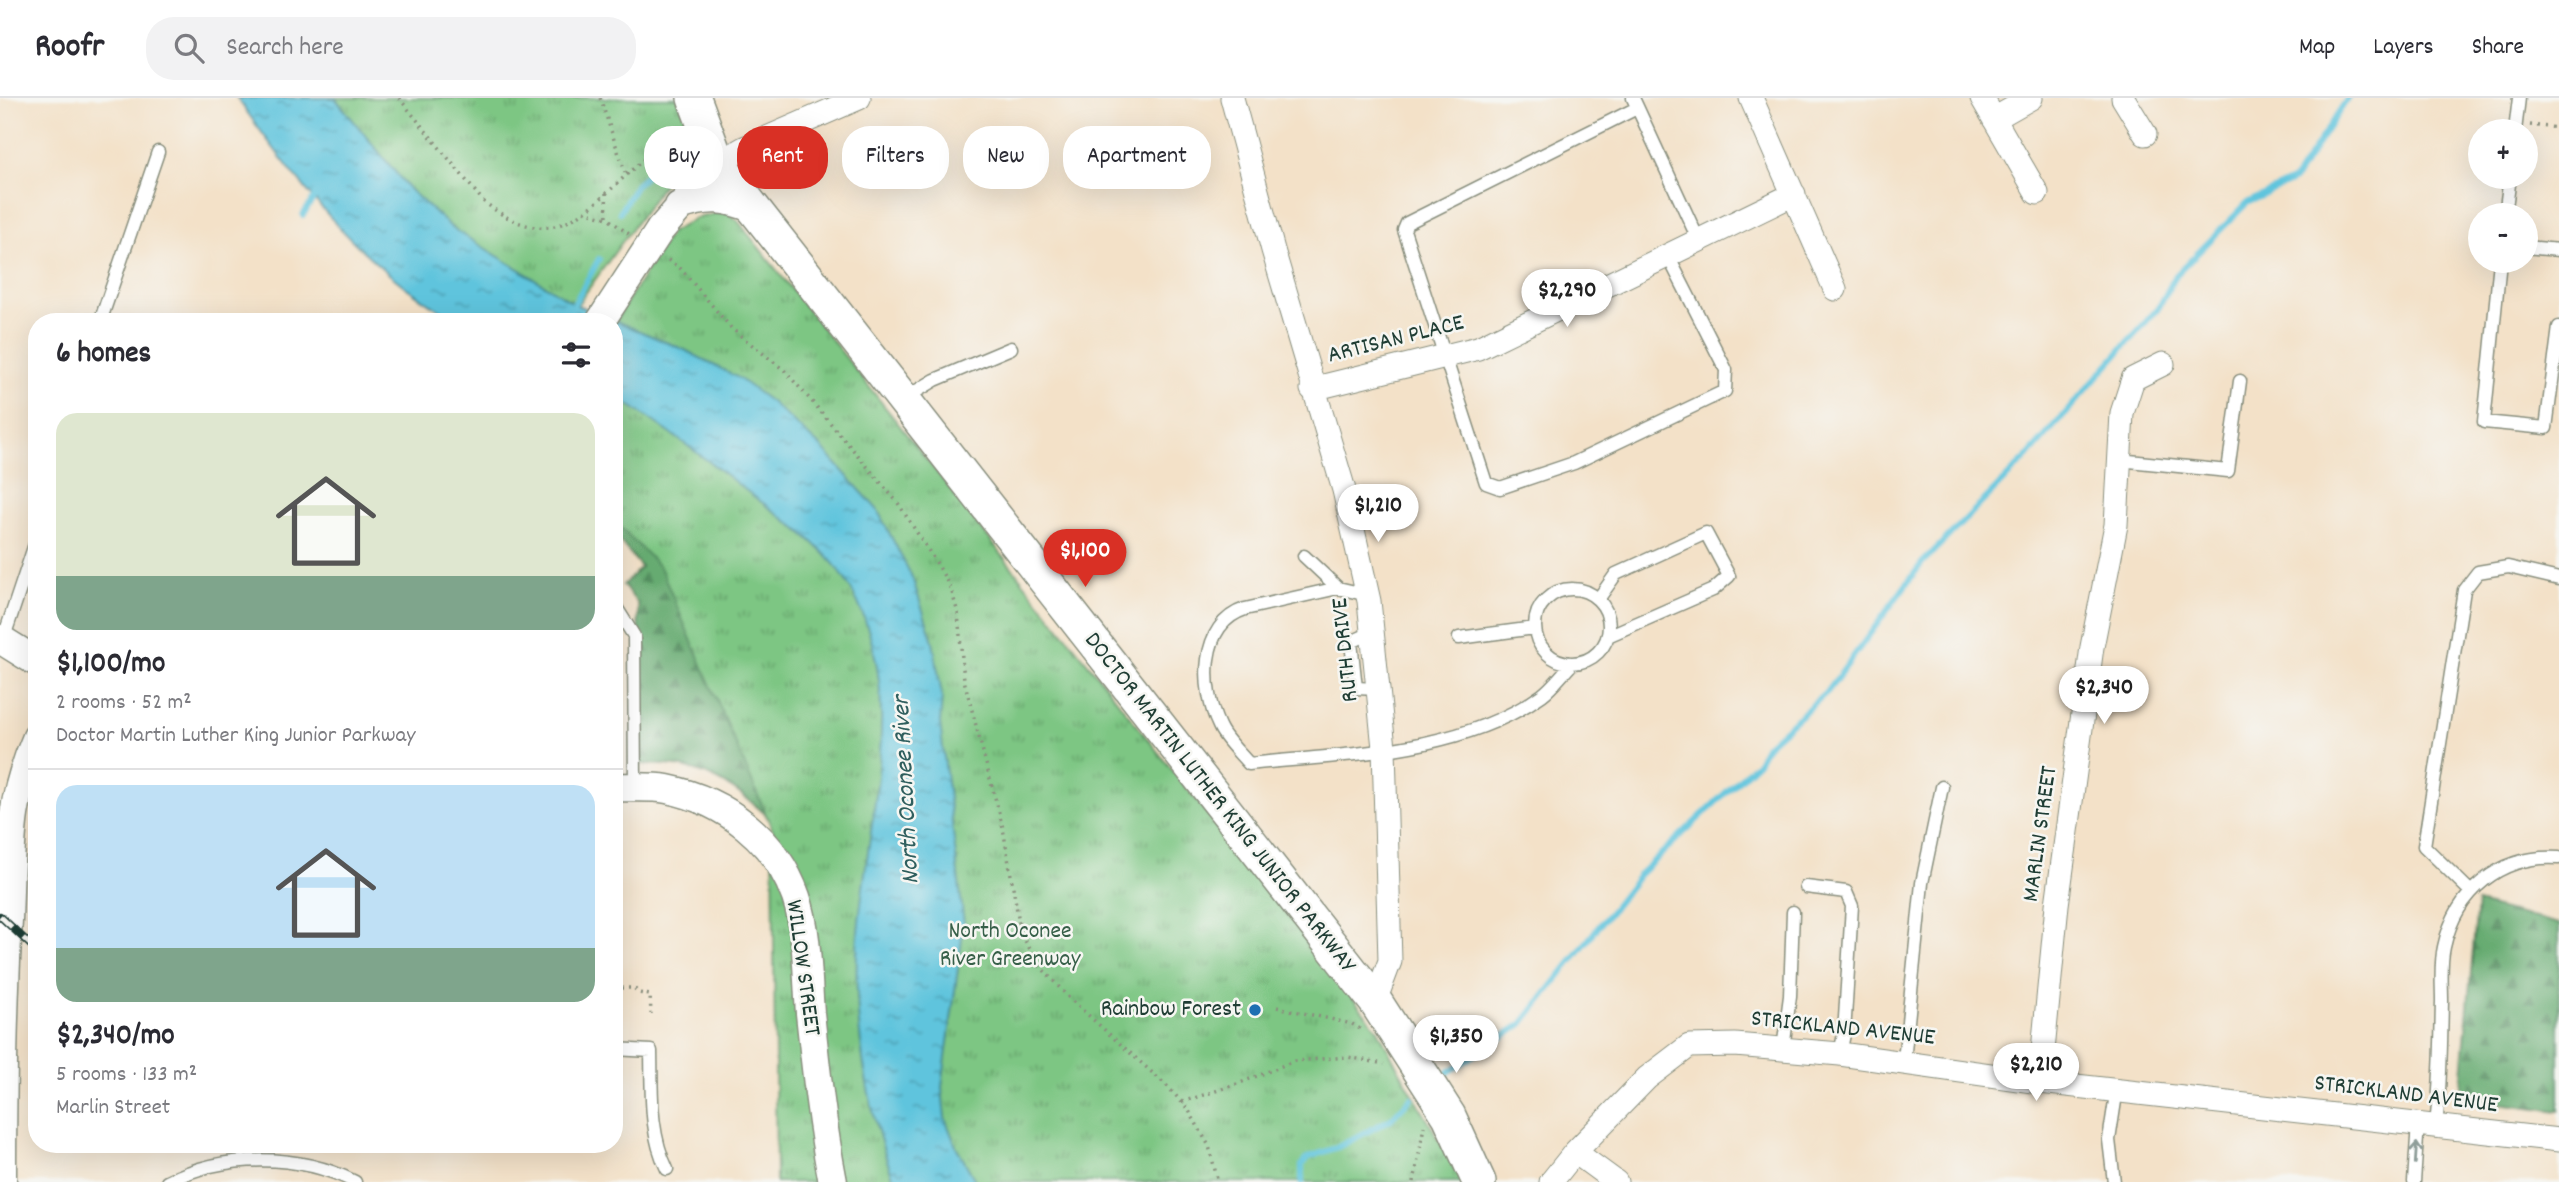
<!DOCTYPE html>
<meta charset="utf-8">
<style>
:root{--surface:#fff;--page:#f2f2f3;--text:#2b2b33;--muted:#7c7c81;--line:#e1e1e2;--accent:#d93025}
body{margin:0;font-family:Dekko,sans-serif;background:var(--page);color:var(--text);height:100vh;display:flex;flex-direction:column;font-size:26px;white-space:nowrap}
*{box-sizing:border-box;margin:0}
p{font-size:23px;color:var(--muted)}
.icon{flex:none;width:38px;height:38px;fill:none;stroke:currentColor;stroke-width:2;stroke-linecap:round;stroke-linejoin:round}
.map{position:relative;flex:1;overflow:hidden}
.sheet{position:absolute;left:28px;top:215px;width:595px;height:840px;display:flex;flex-direction:column;background:var(--surface);border-radius:28px;box-shadow:0 7px 28px #0002}
.sheet>*{flex:none}
.hud{position:absolute;left:644px;top:28px;width:665px;height:63px;display:flex;gap:14px}
.tools{position:absolute;left:2468px;top:21px;display:grid;gap:14px}
.tools a{display:grid;place-items:center;width:70px;height:70px;border-radius:50%;background:var(--surface);box-shadow:0 7px 28px #0002;font-size:35px}
.price{position:absolute;translate:-50% -60px;padding:0 16px;border-radius:24px;background:#fff;color:#222;font-size:23px;line-height:46px;filter:drop-shadow(0 2px 4px #0008)}
.price::after{content:'';position:absolute;left:50%;top:42px;width:21px;height:16px;margin-left:-10px;background:inherit;clip-path:polygon(0 0,100% 0,50% 100%)}
.price.active{background:var(--accent);color:#fff}
ul{padding:0;list-style:none}
li{display:grid;align-content:center;gap:14px;height:371px;padding:0 28px}
li+li{border-top:2px solid var(--line)}
li span{display:grid;place-items:center;height:217px;border-radius:21px;color:#555}
li>.icon{margin-inline-start:auto}
span .icon{width:126px;height:126px;fill:#fffc;stroke-width:1}
li b{font-size:30px}
h2{display:flex;justify-content:space-between;align-items:center;height:84px;padding:0 28px;font-size:30px}
.pill{padding:0 24px;border-radius:28px;background:var(--surface);box-shadow:0 7px 28px #0002;font-size:24px;line-height:63px}
.pill.active{background:var(--accent);color:#fff}
header{display:flex;align-items:center;gap:42px;box-sizing:border-box;height:98px;padding:0 35px;background:var(--surface);border-bottom:2px solid var(--line)}
header strong{font-size:33px}
nav{display:flex;gap:38px;margin-inline-start:auto;font-size:24px}
.search{width:490px;height:63px;background:var(--page);display:flex;align-items:center;gap:18px;box-sizing:border-box;padding:0 24px;border-radius:28px;color:var(--muted);font-size:26px}
.map>svg:first-child{display:block}
.forest{fill:url(#forest-firs);stroke:#427452;stroke-width:2}
.park{fill:url(#park-tufts);stroke:#4e825c;stroke-width:2}
.water{fill:url(#water-ripples);stroke:#3f8088;stroke-width:2}
.lines{fill:none;stroke-linecap:round;stroke-linejoin:round}
.stream{stroke:#5fc4dd;stroke-width:6}
.service-casing{stroke:#898f7e;stroke-width:15}
.minor-casing{stroke:#898f7e;stroke-width:25}
.tertiary-casing{stroke:#898f7e;stroke-width:31}
.secondary-casing{stroke:#898f7e;stroke-width:36}
.path{stroke:#898f7e;stroke-width:3.5;stroke-dasharray:2 5;stroke-linecap:butt}
.service{stroke:#fff;stroke-width:12}
.minor{stroke:#fff;stroke-width:23}
.tertiary{stroke:#fff;stroke-width:28}
.secondary{stroke:#fff;stroke-width:33}
.rail-casing{stroke:#1f3d34;stroke-width:8}
.rail{stroke:#f6f6f2;stroke-width:5;stroke-dasharray:16;stroke-linecap:butt}
.tertiary-bridge-casing{stroke:#898f7e;stroke-width:31;stroke-linecap:butt}
.tertiary-bridge{stroke:#fff;stroke-width:28}
.oneway{stroke:#8f9e9a}
.poi-dot{fill:#1f6fb2;stroke:#f6f6f2;stroke-width:2.5}
.labels{text-anchor:middle;dominant-baseline:central;stroke-width:5;stroke-linejoin:round;paint-order:stroke}
.street-label{font-size:24px;fill:#1f3d34;stroke:#f6f6f2}
.park-label{font-size:24px;fill:#365f48;stroke:#f6f6f2}
.poi-label{font-size:24px;fill:#1f3d34;stroke:#f6f6f2;text-anchor:end}
.water-label{font-size:26px;font-style:italic;fill:#2f5f5e;stroke:#f6f6f2}
</style>
<header>
<strong>Roofr</strong>
<div class="search"><svg class="icon" aria-label="search" viewBox="0 0 24 24"><circle cx="10" cy="10" r="6"/><path d="M15 15l6 6"/></svg>Search here</div>
<nav><a>Map</a><a>Layers</a><a>Share</a></nav>
</header>
<div class="map">
<svg width="2559" height="1084" viewBox="0 0 2559 1084">
<defs>
<pattern id="forest-firs" width="22" height="20" patternUnits="userSpaceOnUse" patternTransform="scale(1.75)"><rect width="22" height="20" fill="#66ab71"/><path d="M5 1l3.5 6h-7zM16 11l3.5 6h-7z" fill="#538c5e"/></pattern>
<pattern id="park-tufts" width="24" height="20" patternUnits="userSpaceOnUse" patternTransform="scale(1.75)"><rect width="24" height="20" fill="#7dc683"/><path d="M3 7l-1-3M5 7V3M7 7l1-3M15 17l-1-3M17 17v-4M19 17l1-3" fill="none" stroke="#66a26c"/></pattern>
<pattern id="water-ripples" width="26" height="14" patternUnits="userSpaceOnUse" patternTransform="scale(1.75)"><rect width="26" height="14" fill="#5fc4dd"/><path d="M2 4q2-2 4 0t4 0M15 11q2-2 4 0t4 0" fill="none" stroke="#4ea0b4"/></pattern>
</defs>
<rect width="100%" height="100%" fill="#f6f6f2"/>
<filter id="ink" filterUnits="userSpaceOnUse"><feTurbulence type="fractalNoise" baseFrequency=".0143" numOctaves="2"/><feDisplacementMap in="SourceGraphic" scale="14" xChannelSelector="R" yChannelSelector="G"/><feConvolveMatrix kernelMatrix="1 2 1 2 8 2 1 2 1" color-interpolation-filters="sRGB"/></filter>
<filter id="wash" filterUnits="userSpaceOnUse"><feTurbulence type="fractalNoise" baseFrequency=".00686" numOctaves="4" result="noise"/><feDisplacementMap in="SourceGraphic" scale="28" xChannelSelector="R" yChannelSelector="G"/><feGaussianBlur stdDeviation="1.57" result="paint"/><feColorMatrix in="noise" values="0 0 0 0 0 0 0 0 0 0 0 0 0 0 0 0 0 1.4 0 .05"/><feComposite in="paint" operator="in"/></filter>
<g filter="url(#wash)">
<rect width="100%" height="100%" fill="#f3e1c8"/>
<path class="forest" d="M614,297L793,744C764,713 733,683 690,671C675,666 657,667 641,666L638,506L623,487L641,469L614,436Z
M2477,805L2559,826V1013L2460,1000Z"/>
<path class="park" d="M335,0H678C687,23 699,47 686,71L678,66L577,207C526,180 472,150 429,110C393,78 364,39 335,0Z
M725,113L737,122L1378,932C1404,984 1435,1032 1462,1084H776L773,733L660,469L614,423V225L670,135L694,121Z"/>
<path class="water" d="M237,0H335L409,91L452,130L577,207L685,252L737,279L771,304L822,350L877,411L912,479L933,543L942,598L940,625L964,826L942,989L945,1020L956,1048L976,1084H895C865,1008 852,916 858,834C867,721 909,598 851,491C826,445 778,418 739,387C699,355 657,325 614,297V224H461C367,176 297,85 237,0Z"/>
<g class="lines">
<path class="stream" d="M665,60L674,43
M620,114L636,87L657,67
M303,117L319,92
M564,224L599,161
M1447,975L1522,926L1640,776L1758,664L1767,647L1828,593L1922,465L2026,360L2159,209L2176,177L2247,105L2294,82L2348,0
M1302,1084V1067L1307,1060L1338,1049L1391,1021L1411,1000"/>
</g>
</g>
<g filter="url(#ink)">
<g class="lines">
<defs>
<path id="service" d="M1633,0L1699,143
M1637,10L1407,125L1404,132L1486,385L1500,390L1574,365L1725,293L1726,272L1668,158
M2515,33L2519,0
M2505,117L2510,79
M2525,149L2559,152
M2500,163L2484,324L2546,330L2559,229
M100,224L158,54
M905,300L935,282L1011,250
M2119,362L2228,373L2240,283
M1304,458L1338,490
M1535 528a37 37 0 1 1 74 0a37 37 0 1 1-74 0Z
M1368,497L1338,490L1245,511C1199,526 1201,591 1219,628C1225,642 1240,655 1249,666C1345,656 1462,655 1542,597C1553,589 1562,576 1572,566
M1599,500L1616,476L1706,435L1729,478L1713,492L1610,537
M614,506L634,538L635,689
M1371,535L1351,544L1356,590L1377,591
M1459,540L1535,530
M3,542L37,440
M1806,789L1846,794L1852,808L1844,936L1840,956
M2470,793L2424,748L2464,492L2478,474L2508,469L2559,481
M614,951L651,953C652,993 649,1035 667,1071
M1783,951L1790,898L1793,814
M1904,963L1922,785L1942,689
M2436,1027C2441,986 2441,945 2442,903C2442,886 2440,866 2444,849C2456,793 2501,756 2559,760
M167,1084C224,1055 299,1055 355,1084
M2114,1084L2109,1042L2117,990
M2414,1084L2418,1025"/>
<path id="minor" d="M1232,0L1273,152L1344,392L1369,503L1384,650L1390,863L1375,903
M1751,0L1835,191
M1982,0L2037,95
M2123,0L2145,36
M1994,21L2031,0
M718,65L744,50L859,0
M1312,291L1478,250L1794,96
M2040,984L2057,807L2092,549L2116,427L2122,315L2133,281L2163,266
M1575,1054L1616,1084
M1551,1084L1575,1054L1647,980L1689,948L1735,947L1840,956L2040,984L2559,1042"/>
<path id="tertiary" d="M679,108C708,98 726,99 754,111
M660,132L718,65
M0,541L37,564
M614,689C631,690 651,688 667,691C726,703 776,742 796,799C808,834 807,878 810,915C816,972 822,1028 833,1084
M2,1084C2,997 3,909 8,822C11,751 7,707 37,639"/>
<path id="secondary" d="M694,0L718,65L1375,903L1449,1018L1479,1084"/>
</defs>
<use href="#service" class="service-casing"/>
<use href="#minor" class="minor-casing"/>
<use href="#tertiary" class="tertiary-casing"/>
<use href="#secondary" class="secondary-casing"/>
<path class="path" d="M399,0L483,103C557,162 587,110 643,62L653,59L679,75
M600,0L626,77
M2530,27L2559,30
M606,95L607,120
M584,113L607,120L629,136
M668,162L681,171L732,231L784,272L815,307L898,405L939,469L951,491L958,515L964,582L1003,730L1021,836L1040,868L1068,899L1167,988L1188,1011L1209,1048L1218,1084
M614,890H634L639,895L650,897L651,916
M1277,909L1352,926L1362,932
M1182,1004L1240,985L1294,963L1348,959L1384,966
M1414,1084L1424,1028"/>
<use href="#service" class="service"/>
<use href="#minor" class="minor"/>
<use href="#tertiary" class="tertiary"/>
<use href="#secondary" class="secondary"/>
<defs>
<path id="rail" d="M0,818L37,853"/>
</defs>
<use href="#rail" class="rail-casing"/>
<use href="#rail" class="rail"/>
<defs>
<path id="tertiary-bridge" d="M600,224L660,132"/>
</defs>
<use href="#tertiary-bridge" class="tertiary-bridge-casing"/>
<use href="#tertiary-bridge" class="tertiary-bridge"/>
</g>
<defs><path id="oneway-shaft" d="M-6 0H5M1.5-3L5.5 0L1.5 3" fill="none" stroke-width="1.6" stroke-linecap="round" stroke-linejoin="round" transform="scale(1.75)"/></defs>
<use class="oneway" href="#oneway-shaft" transform="translate(2416 1055) rotate(-86)"/>
</g>
<circle class="poi-dot" cx="1255" cy="912" r="7"/>
<g class="labels">
<g class="street-label">
<text transform="translate(1396 242) rotate(-14)">ARTISAN PLACE</text>
<text transform="translate(1346 552) rotate(-96)">RUTH DRIVE</text>
<text transform="translate(1219 705) rotate(52)">DOCTOR MARTIN LUTHER KING JUNIOR PARKWAY</text>
<text transform="translate(2041 736) rotate(-82)">MARLIN STREET</text>
<text transform="translate(802 870) rotate(82)">WILLOW STREET</text>
<text transform="translate(1843 931) rotate(6)">STRICKLAND AVENUE</text>
<text transform="translate(2406 997) rotate(7)">STRICKLAND AVENUE</text>
</g>
<g class="park-label">
<text x="1010" y="834">North Oconee<tspan x="1010" dy="28">River Greenway</tspan></text>
</g>
<g class="poi-label">
<text x="1241" y="912">Rainbow Forest</text>
</g>
<g class="water-label">
<text transform="translate(907 692) rotate(-93)">North Oconee River</text>
</g>
</g>
</svg>
<div class="tools">
<a>+</a>
<a>−</a>
</div>
<b class="price" style="left:1567px;top:231px">$2,290</b>
<b class="price" style="left:1378px;top:446px">$1,210</b>
<b class="price active" style="left:1085px;top:491px">$1,100</b>
<b class="price" style="left:2104px;top:628px">$2,340</b>
<b class="price" style="left:1456px;top:977px">$1,350</b>
<b class="price" style="left:2036px;top:1005px">$2,210</b>
<div class="hud">
<a class="pill">Buy</a>
<a class="pill active">Rent</a>
<a class="pill">Filters</a>
<a class="pill">New</a>
<a class="pill">Apartment</a>
</div>
<section class="sheet">
<h2>6 homes<svg class="icon" aria-label="filters" viewBox="0 0 24 24"><path d="M4 7h16M4 17h16"/><circle cx="9" cy="7" r="2"/><circle cx="15" cy="17" r="2"/></svg></h2>
<ul>
<li><span style="background:linear-gradient(#dfe7d0 75%,#7fa58c 0)"><svg class="icon" aria-label="home" viewBox="0 0 24 24"><path d="M3 11l9-7 9 7M6 9v11h12V9"/></svg></span><div><b>$1,100/mo</b><p>2 rooms · 52 m²</p><p>Doctor Martin Luther King Junior Parkway</p></div></li>
<li><span style="background:linear-gradient(#bfe0f5 75%,#7fa58c 0)"><svg class="icon" aria-label="home" viewBox="0 0 24 24"><path d="M3 11l9-7 9 7M6 9v11h12V9"/></svg></span><div><b>$2,340/mo</b><p>5 rooms · 133 m²</p><p>Marlin Street</p></div></li>
</ul>
</section>
</div>
